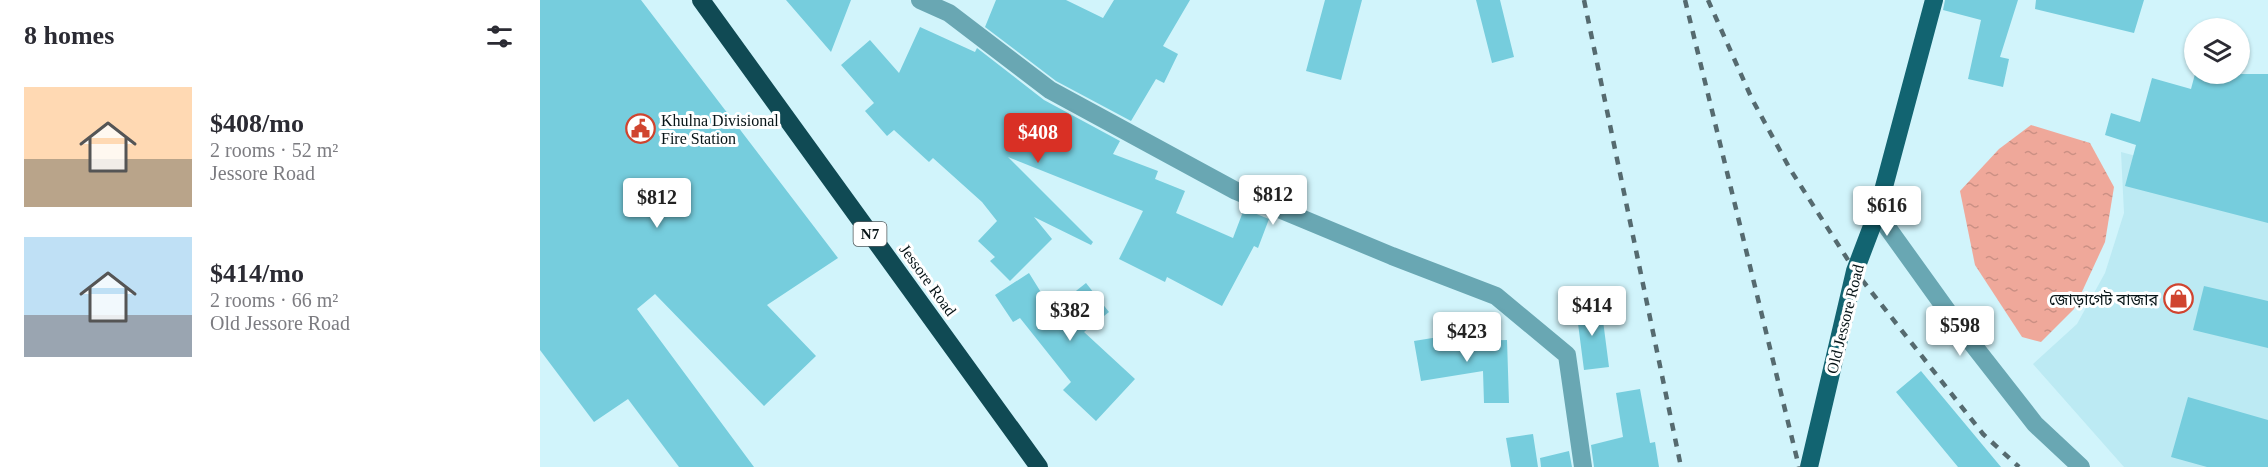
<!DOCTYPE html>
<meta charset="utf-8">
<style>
:root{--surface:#fff;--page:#f7f7f7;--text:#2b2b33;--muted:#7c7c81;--accent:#d93025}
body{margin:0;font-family:"Times New Roman","Noto Sans Bengali",serif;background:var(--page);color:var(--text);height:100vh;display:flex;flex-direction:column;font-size:22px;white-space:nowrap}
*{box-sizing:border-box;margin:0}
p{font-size:20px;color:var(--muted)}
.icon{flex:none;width:33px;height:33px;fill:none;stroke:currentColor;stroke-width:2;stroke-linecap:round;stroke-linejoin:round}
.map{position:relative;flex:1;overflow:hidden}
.sheet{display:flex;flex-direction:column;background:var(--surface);width:540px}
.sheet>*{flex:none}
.controls{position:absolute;left:1644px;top:18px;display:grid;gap:12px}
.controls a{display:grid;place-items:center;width:66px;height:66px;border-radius:50%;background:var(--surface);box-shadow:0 2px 4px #0004;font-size:30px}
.price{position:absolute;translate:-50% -51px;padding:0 14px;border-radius:6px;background:#fff;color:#222;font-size:20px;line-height:39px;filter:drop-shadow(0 2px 3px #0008)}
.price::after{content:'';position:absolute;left:50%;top:36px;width:18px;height:14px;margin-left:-9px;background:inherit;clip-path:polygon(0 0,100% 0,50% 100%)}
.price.on{background:var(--accent);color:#fff}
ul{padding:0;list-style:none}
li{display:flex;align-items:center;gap:18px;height:150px;padding:0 24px}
li span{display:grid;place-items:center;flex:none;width:168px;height:120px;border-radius:0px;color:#555}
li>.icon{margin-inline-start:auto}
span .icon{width:72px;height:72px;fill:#fffc;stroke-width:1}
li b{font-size:26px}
h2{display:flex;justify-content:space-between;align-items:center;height:72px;padding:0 24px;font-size:26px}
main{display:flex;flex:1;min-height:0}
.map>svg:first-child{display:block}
.built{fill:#bceaf3}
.water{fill:url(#water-ripples)}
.building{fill:#76cddd}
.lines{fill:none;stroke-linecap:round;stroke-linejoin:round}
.minor{stroke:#69a7b3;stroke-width:18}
.major{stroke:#126471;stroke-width:18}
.highway{stroke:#104a54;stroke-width:18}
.rail{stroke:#556a6f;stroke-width:4.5;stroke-dasharray:8 8;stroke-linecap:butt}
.labels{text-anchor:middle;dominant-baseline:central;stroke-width:6;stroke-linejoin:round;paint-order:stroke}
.shield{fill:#fff;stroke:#515a5d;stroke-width:1.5}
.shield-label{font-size:15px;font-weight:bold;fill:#071417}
.poi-label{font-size:16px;fill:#071417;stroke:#fff;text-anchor:start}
.street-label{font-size:16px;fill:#071417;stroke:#fff}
</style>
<main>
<section class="sheet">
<h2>8 homes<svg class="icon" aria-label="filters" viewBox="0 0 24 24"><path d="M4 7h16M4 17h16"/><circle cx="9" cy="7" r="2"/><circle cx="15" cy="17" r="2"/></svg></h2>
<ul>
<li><span style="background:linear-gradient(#ffd9b3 60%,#b9a48a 0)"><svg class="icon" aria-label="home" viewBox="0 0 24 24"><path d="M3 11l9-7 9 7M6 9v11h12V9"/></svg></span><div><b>$408/mo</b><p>2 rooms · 52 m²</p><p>Jessore Road</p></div></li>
<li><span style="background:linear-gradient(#bfe0f5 65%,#9aa5b1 0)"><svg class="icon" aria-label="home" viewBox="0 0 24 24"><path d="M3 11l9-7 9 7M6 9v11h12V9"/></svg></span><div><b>$414/mo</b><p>2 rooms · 66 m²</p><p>Old Jessore Road</p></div></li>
</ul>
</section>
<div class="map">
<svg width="1728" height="467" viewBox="0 0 1728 467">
<defs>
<pattern id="water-ripples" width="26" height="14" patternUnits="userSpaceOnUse" patternTransform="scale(1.5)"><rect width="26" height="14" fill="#efa89a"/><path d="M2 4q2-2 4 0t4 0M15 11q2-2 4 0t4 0" fill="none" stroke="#cb9084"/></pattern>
</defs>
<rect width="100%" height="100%" fill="#d1f4fb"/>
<path class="built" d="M1581,152L1728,191V467H1584L1493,364L1537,324L1565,273L1584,213Z"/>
<path class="water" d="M1491,125L1550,143L1574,187L1565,242L1534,309L1501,342L1482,337L1435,265L1420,191L1459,149Z"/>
<path class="building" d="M0,0H101L298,258L227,305L276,356L224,406L115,294L97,309L214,467H139L88,399L54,422L0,350Z
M246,0H311L291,52Z
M456,0H526L563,18L574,0H650L623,46L638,54L624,83L616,79L591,121L516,81L445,27Z
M785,0H822L801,80L766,71Z
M936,0H960L974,57L952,63Z
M1405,0H1478L1460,57L1469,59L1463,87L1428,79L1441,20L1403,10Z
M1496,0H1604L1594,33L1495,9Z
M380,27L435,52L437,48L504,100L580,141L573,154L618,171L615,179L645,191L636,213L693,238L704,209L729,219L718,248L714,246L682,306L627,277L625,282L579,259L603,211L468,157L553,242L551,245L494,217L512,239L470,281L450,261L455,257L438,241L457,221L442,202L393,158L389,162L354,130L347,136L325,111L334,103L301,65L330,40L359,73Z
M1655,74H1728V223L1585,186L1596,145L1565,135L1571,113L1600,122L1612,78L1651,89Z
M489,273L512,310L546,283L569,312L544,332L595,379L556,421L523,390L531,382L480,318L473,322L455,295Z
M1664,286L1728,301V348L1653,330Z
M1061,305L1069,367L1044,370L1036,308Z
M923,333L924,341L967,340L969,403H944L943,371L881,381L874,341Z
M1381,371L1461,467H1418L1356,392Z
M1100,389L1110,443L1115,442L1119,467H1054L1051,445L1083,437L1076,393Z
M1648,397L1728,420V467H1667L1631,457Z
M993,434L998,467H971L966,438Z
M1029,451L1032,467H1001L1000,458Z"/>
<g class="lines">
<path class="minor" d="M380,0L409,13L510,90L696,191L852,256L956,296L1027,355L1043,467
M1337,213L1416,323L1495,424L1541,467"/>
<path class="major" d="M1269,467L1315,271L1337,213L1394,0"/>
<path class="highway" d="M161,0L499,467"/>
<path class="rail" d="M1044,0L1141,467
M1145,0L1259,467
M1168,0L1212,99L1250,169L1315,271L1443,434L1479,467"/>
</g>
<defs>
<symbol id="civic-ring" viewBox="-11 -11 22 22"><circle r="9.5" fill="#fff" stroke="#d0442f" stroke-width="1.5"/><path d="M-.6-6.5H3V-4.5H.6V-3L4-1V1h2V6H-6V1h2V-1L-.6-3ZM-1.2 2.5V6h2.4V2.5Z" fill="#d0442f"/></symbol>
<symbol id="shop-ring" viewBox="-11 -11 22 22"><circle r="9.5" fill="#fff" stroke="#d0442f" stroke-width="1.5"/><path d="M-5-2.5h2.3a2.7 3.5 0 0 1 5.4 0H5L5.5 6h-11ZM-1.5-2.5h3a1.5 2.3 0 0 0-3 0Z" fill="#d0442f"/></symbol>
</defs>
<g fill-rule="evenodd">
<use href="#civic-ring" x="84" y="112" width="33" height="33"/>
<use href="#shop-ring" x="1622" y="282" width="33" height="33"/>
</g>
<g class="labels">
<rect class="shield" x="313.5" y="222" width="33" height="24" rx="4.5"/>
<g class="shield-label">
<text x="330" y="234">N7</text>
</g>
<g class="poi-label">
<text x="121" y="120">Khulna Divisional<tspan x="121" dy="18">Fire Station</tspan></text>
<text x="1618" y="299" text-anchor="end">জোড়াগেট বাজার</text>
</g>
<g class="street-label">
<text transform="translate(388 280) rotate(54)">Jessore Road</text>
<text transform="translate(1305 319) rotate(-76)">Old Jessore Road</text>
</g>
</g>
</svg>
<div class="controls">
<a><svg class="icon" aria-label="layers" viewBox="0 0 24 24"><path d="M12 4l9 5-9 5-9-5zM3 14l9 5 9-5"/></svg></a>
</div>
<b class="price on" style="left:498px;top:164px">$408</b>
<b class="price" style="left:733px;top:226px">$812</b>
<b class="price" style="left:117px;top:229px">$812</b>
<b class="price" style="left:1347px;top:237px">$616</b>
<b class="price" style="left:1052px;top:337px">$414</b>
<b class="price" style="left:530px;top:342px">$382</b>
<b class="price" style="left:1420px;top:357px">$598</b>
<b class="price" style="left:927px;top:363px">$423</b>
</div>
</main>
